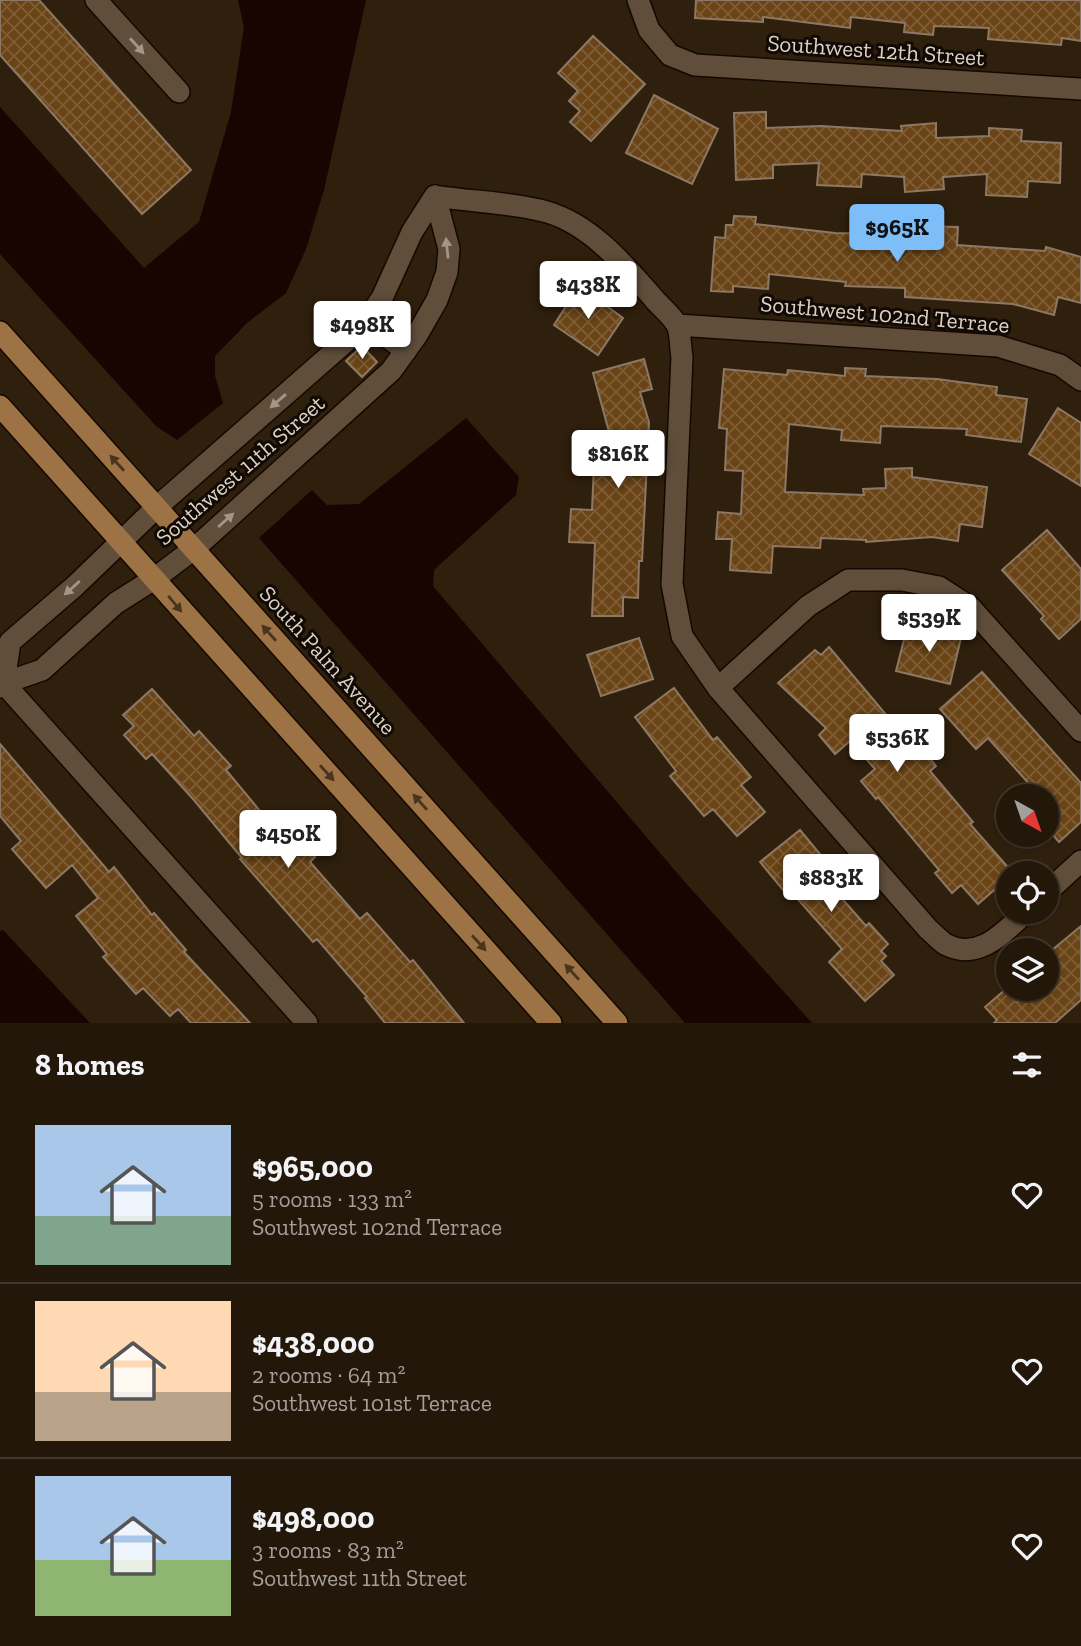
<!DOCTYPE html>
<meta charset="utf-8">
<style>
:root{--surface:#23170a;--page:#2f2418;--text:#f1f3f6;--muted:#a39f9c;--line:#40362b;--accent:#7dbef9}
body{margin:0;font-family:"Zilla Slab",serif;background:var(--page);color:var(--text);height:100vh;display:flex;flex-direction:column;font-size:26px;white-space:nowrap}
*{box-sizing:border-box;margin:0}
p{font-size:23px;color:var(--muted)}
.icon{flex:none;width:38px;height:38px;fill:none;stroke:currentColor;stroke-width:2;stroke-linecap:round;stroke-linejoin:round}
.map{position:relative;height:1023px;overflow:hidden}
.drawer{display:flex;flex-direction:column;background:var(--surface);flex:1}
.drawer>*{flex:none}
.needle{width:46px;rotate:140deg}
.fabs{position:absolute;left:996px;top:784px;display:grid;gap:14px}
.fabs a{display:grid;place-items:center;width:63px;height:63px;border-radius:50%;background:var(--surface);box-shadow:0 2px 5px #0004,0 0 0 2px var(--line);font-size:35px}
.price{position:absolute;translate:-50% -60px;padding:0 16px;border-radius:7px;background:#fff;color:#222;font-size:23px;line-height:46px;filter:drop-shadow(0 2px 4px #0008)}
.price::after{content:'';position:absolute;left:50%;top:42px;width:21px;height:16px;margin-left:-10px;background:inherit;clip-path:polygon(0 0,100% 0,50% 100%)}
.price.selected{background:var(--accent);color:#111}
ul{padding:0;list-style:none}
li{display:flex;align-items:center;gap:21px;height:175px;padding:0 35px}
li+li{border-top:2px solid var(--line)}
li span{display:grid;place-items:center;flex:none;width:196px;height:140px;border-radius:0px;color:#555}
li>.icon{margin-inline-start:auto}
span .icon{width:84px;height:84px;fill:#fffc;stroke-width:1}
li b{font-size:30px}
h2{display:flex;justify-content:space-between;align-items:center;height:84px;padding:0 35px;font-size:30px}
.map>svg:first-child{display:block}
.water{fill:#160500}
.building{fill:url(#building-cross-hatch);stroke:#8c7864;stroke-width:2}
.lines{fill:none;stroke-linecap:round;stroke-linejoin:round}
.minor-casing{stroke:#160800;stroke-width:24}
.major-casing{stroke:#160800;stroke-width:24}
.minor{stroke:#604e3b;stroke-width:21}
.major{stroke:#9d7345;stroke-width:21}
.oneway{fill:#a49687}
.oneway2{fill:#49341e}
.labels{text-anchor:middle;dominant-baseline:central;stroke-width:6;stroke-linejoin:round;paint-order:stroke}
.street-label{font-size:23px;fill:#dcd1c6;stroke:#110a04}
</style>
<div class="map">
<svg width="1081" height="1023" viewBox="0 0 1081 1023">
<defs>
<pattern id="building-cross-hatch" width="8" height="8" patternUnits="userSpaceOnUse" patternTransform="scale(1.75)"><rect width="8" height="8" fill="#6a4416"/><path d="M0 0l8 8M0 8l8-8" fill="none" stroke="#7f5e36"/></pattern>
</defs>
<rect width="100%" height="100%" fill="#2f1f0d"/>
<path class="water" d="M238,0H366L324,190L306,249L286,293L247,323L215,356V376L223,403L177,440L156,426L0,254V107L144,268L199,222L231,112L244,27Z
M466,418L519,477L516,495L434,570L433,586L683,880L812,1023H685L259,538L312,490L327,505L359,504Z
M3,930L90,1023H0V931Z"/>
<path class="building" d="M0,0H39L191,170L142,214L0,55Z
M696,0H1081V41L1062,38L1061,45L988,39L989,28L934,26L933,35L904,32L905,23L851,17L850,28L763,17V22L695,18Z
M593,36L645,84L591,141L570,122L580,111L569,101L578,91L558,73Z
M654,95L718,129L692,184L626,153Z
M766,112V128L821,126L902,131L901,126L936,123V138L989,136V128L1022,130L1021,141L1061,143L1060,183L1028,181L1027,197L986,195L987,174L943,177L944,189L905,192L904,177L862,174L861,187L817,185L819,163L773,165V178L736,180L734,113Z
M734,216L756,217L755,224L835,233L918,235V226L958,227L957,245L1045,251L1046,247L1081,257V303L1058,297L1054,315L1013,304L905,297V288L845,286L846,282L769,274L768,289L733,286V292L711,291L715,237L725,238L726,225H733Z
M579,286L623,318L598,355L554,325Z
M362,346L377,362L362,377L346,361Z
M644,359L652,389L640,392L649,422L642,561H639L638,598L623,597V616H592L595,543L569,542L571,509L592,510L595,442L612,443L593,373Z
M845,368L866,369L865,376L937,379L997,387L996,395L1027,399L1021,442L966,435L967,429L881,426L880,443L841,440L842,430L789,424L785,492L864,495L863,489L886,488L885,469L912,468V477L987,487L982,527L960,524L958,541L932,537L866,542V540L821,538L820,548L773,546L771,573L730,570L732,539H716L718,512L741,514L743,471L725,470L727,429L719,428L724,369L787,375L788,370L845,376Z
M1058,408L1081,423V486L1029,454Z
M1047,530L1081,569V619L1059,639L1041,619L1044,616L1002,570Z
M908,624L961,638L950,684L896,671Z
M639,638L653,679L601,696L587,655Z
M829,647L909,742L914,738L936,766L930,771L973,822L970,824L1013,873H1008V878L978,904L961,885L952,893L935,873L939,870L878,797L876,799L861,781L875,769L850,741L835,754L819,735L826,728L778,683L815,650L821,655Z
M982,672L1081,783V822L1059,842L1046,827V796H1040L988,738L976,749L940,709Z
M674,688L713,740L717,737L751,777L741,785L765,812L737,836L713,809L704,816L670,776L676,771L635,717Z
M152,689L194,736L199,731L231,766L226,770L275,829L283,821L315,857L310,862L360,919L367,913L410,962L413,960L464,1023H385L365,998L367,997L317,939L313,942L240,859L242,858L193,799L152,754L146,759L124,735L134,726L123,715Z
M0,744L109,872L114,867L152,915L154,913L186,950L184,952L250,1023H191L178,1009L170,1016L143,988L136,994L103,957L107,954L76,916L98,898L72,865L46,888L12,849L21,841L0,816Z
M800,830L833,870L824,878L866,926L869,923L888,944L881,951L886,956L881,961L894,975L865,1001L829,962L842,949L787,887L783,890L760,862Z
M1081,926V1000L1055,1023H994L997,1020L985,1007L1006,989L1018,1002L1034,989H1046V955Z"/>
<g class="lines">
<defs>
<path id="minor" d="M96,0L179,92
M638,0L649,30L670,55L695,65L1081,89
M435,196C472,202 511,202 547,212C592,225 626,267 655,300C662,308 672,316 677,325C681,333 680,347 682,357L672,584L682,636L718,688L928,929C933,933 939,940 945,944C978,962 1003,933 1026,912
M366,321L406,351
M677,325L998,346L1060,365L1081,380
M0,679L307,1023
M4,683L10,642L75,586L157,507L344,343L366,321L382,298L412,232L435,196
M0,687L4,683L42,670L116,603L154,579L195,548L391,371L417,335L437,300L447,272L449,249L435,196
M718,688L808,606L848,580H902L939,587L970,607L1081,731
M1046,893L1081,861"/>
<path id="major" d="M0,332L617,1023
M0,406L551,1023"/>
</defs>
<use href="#minor" class="minor-casing"/>
<use href="#major" class="major-casing"/>
<use href="#minor" class="minor"/>
<use href="#major" class="major"/>
</g>
<defs><path id="oneway-solid" d="M-6-.8H1V-3.2L6.5 0L1 3.2V.8H-6Z" transform="scale(1.75)"/></defs>
<g class="oneway">
<use href="#oneway-solid" transform="translate(137 46) rotate(48)"/>
<use href="#oneway-solid" transform="translate(447 248) rotate(-96)"/>
<use href="#oneway-solid" transform="translate(278 401) rotate(139)"/>
<use href="#oneway-solid" transform="translate(226 520) rotate(-42)"/>
<use href="#oneway-solid" transform="translate(72 588) rotate(138)"/>
</g>
<g class="oneway2">
<use href="#oneway-solid" transform="translate(117 463) rotate(-132)"/>
<use href="#oneway-solid" transform="translate(175 604) rotate(50)"/>
<use href="#oneway-solid" transform="translate(269 633) rotate(-132)"/>
<use href="#oneway-solid" transform="translate(327 773) rotate(48)"/>
<use href="#oneway-solid" transform="translate(420 802) rotate(-132)"/>
<use href="#oneway-solid" transform="translate(479 943) rotate(48)"/>
<use href="#oneway-solid" transform="translate(572 972) rotate(-132)"/>
</g>
<g class="labels">
<g class="street-label">
<text transform="translate(876 50) rotate(4)">Southwest 12th Street</text>
<text transform="translate(885 314) rotate(5)">Southwest 102nd Terrace</text>
<text transform="translate(240 470) rotate(-41)">Southwest 11th Street</text>
<text transform="translate(328 660) rotate(48)">South Palm Avenue</text>
</g>
</g>
</svg>
<div class="fabs">
<a><svg class="needle" viewBox="-14 -14 28 28"><path d="M0-13l5 13h-10z" fill="#e53935"/><path d="M0 13l5-13h-10z" fill="#a39f9c"/></svg></a>
<a><svg class="icon" aria-label="locate" viewBox="0 0 24 24"><circle cx="12" cy="12" r="6"/><path d="M12 2v4M12 18v4M2 12h4M18 12h4"/></svg></a>
<a><svg class="icon" aria-label="layers" viewBox="0 0 24 24"><path d="M12 4l9 5-9 5-9-5zM3 14l9 5 9-5"/></svg></a>
</div>
<b class="price selected" style="left:897px;top:264px">$965K</b>
<b class="price" style="left:588px;top:321px">$438K</b>
<b class="price" style="left:362px;top:361px">$498K</b>
<b class="price" style="left:618px;top:490px">$816K</b>
<b class="price" style="left:929px;top:654px">$539K</b>
<b class="price" style="left:897px;top:774px">$536K</b>
<b class="price" style="left:288px;top:870px">$450K</b>
<b class="price" style="left:831px;top:914px">$883K</b>
</div>
<section class="drawer">
<h2>8 homes<svg class="icon" aria-label="filters" viewBox="0 0 24 24"><path d="M4 7h16M4 17h16"/><circle cx="9" cy="7" r="2"/><circle cx="15" cy="17" r="2"/></svg></h2>
<ul>
<li><span style="background:linear-gradient(#a9c7e8 65%,#7fa58c 0)"><svg class="icon" aria-label="home" viewBox="0 0 24 24"><path d="M3 11l9-7 9 7M6 9v11h12V9"/></svg></span><div><b>$965,000</b><p>5 rooms · 133 m²</p><p>Southwest 102nd Terrace</p></div><svg class="icon" aria-label="heart" viewBox="0 0 24 24"><path d="M12 20l-8-8c-3-5 5-10 8-4 3-6 11-1 8 4z"/></svg></li>
<li><span style="background:linear-gradient(#ffd9b3 65%,#b9a48a 0)"><svg class="icon" aria-label="home" viewBox="0 0 24 24"><path d="M3 11l9-7 9 7M6 9v11h12V9"/></svg></span><div><b>$438,000</b><p>2 rooms · 64 m²</p><p>Southwest 101st Terrace</p></div><svg class="icon" aria-label="heart" viewBox="0 0 24 24"><path d="M12 20l-8-8c-3-5 5-10 8-4 3-6 11-1 8 4z"/></svg></li>
<li><span style="background:linear-gradient(#a9c7e8 60%,#8fb573 0)"><svg class="icon" aria-label="home" viewBox="0 0 24 24"><path d="M3 11l9-7 9 7M6 9v11h12V9"/></svg></span><div><b>$498,000</b><p>3 rooms · 83 m²</p><p>Southwest 11th Street</p></div><svg class="icon" aria-label="heart" viewBox="0 0 24 24"><path d="M12 20l-8-8c-3-5 5-10 8-4 3-6 11-1 8 4z"/></svg></li>
</ul>
</section>
